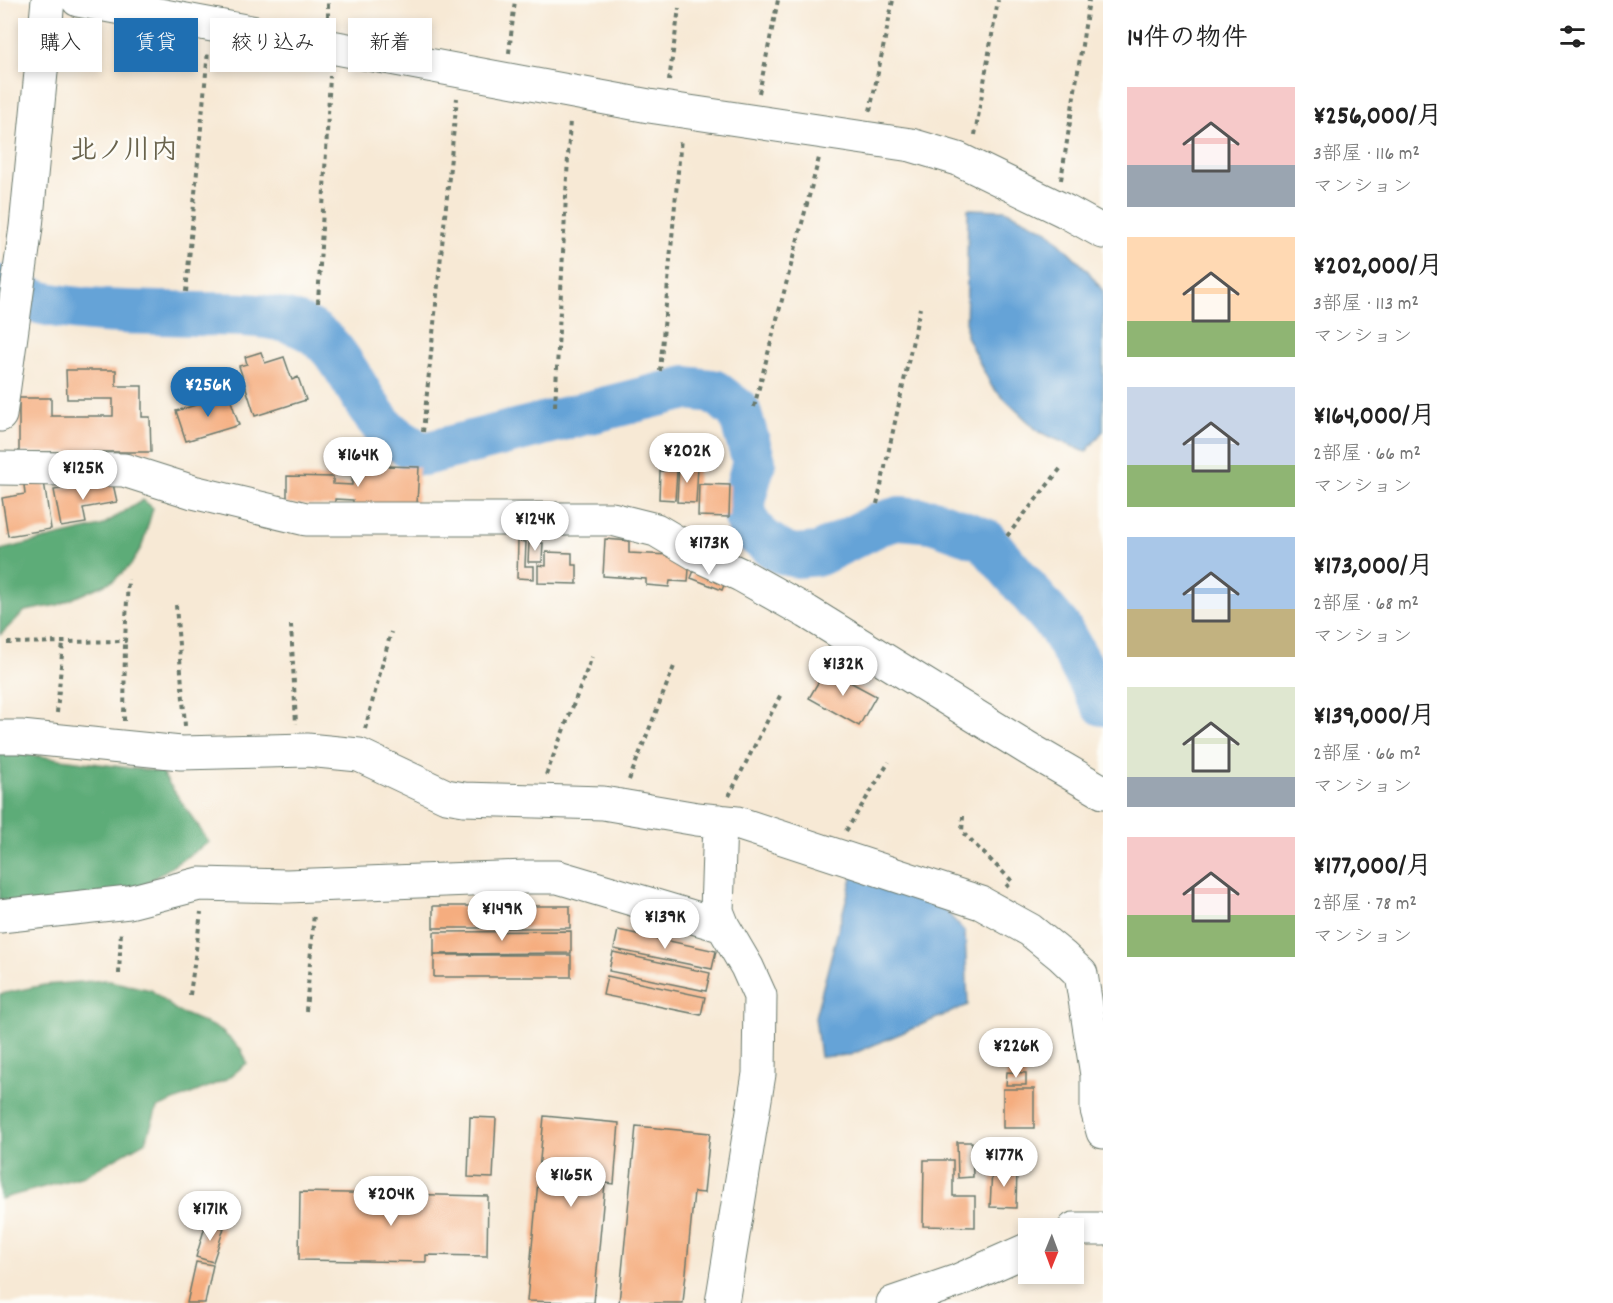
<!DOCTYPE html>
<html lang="ja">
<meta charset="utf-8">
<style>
:root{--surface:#fff;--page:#f6f6f6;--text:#222;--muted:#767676;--accent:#1f6fb2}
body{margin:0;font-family:Dekko,"Klee One",sans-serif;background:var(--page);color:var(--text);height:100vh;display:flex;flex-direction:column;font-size:22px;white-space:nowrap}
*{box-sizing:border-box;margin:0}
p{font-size:20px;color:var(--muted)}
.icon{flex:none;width:33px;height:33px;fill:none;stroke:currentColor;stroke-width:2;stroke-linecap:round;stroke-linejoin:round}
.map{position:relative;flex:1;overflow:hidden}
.panel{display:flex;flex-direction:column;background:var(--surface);width:510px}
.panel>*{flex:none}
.banner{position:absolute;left:18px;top:18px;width:570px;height:54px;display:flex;gap:12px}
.needle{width:39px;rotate:181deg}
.tools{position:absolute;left:1018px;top:1218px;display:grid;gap:12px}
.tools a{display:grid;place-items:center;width:66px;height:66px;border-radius:0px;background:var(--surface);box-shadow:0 3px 9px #0003;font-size:30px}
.price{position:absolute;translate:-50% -51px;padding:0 14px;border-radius:21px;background:#fff;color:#222;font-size:20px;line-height:39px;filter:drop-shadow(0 2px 3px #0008)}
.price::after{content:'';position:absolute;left:50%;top:36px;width:18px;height:14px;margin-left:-9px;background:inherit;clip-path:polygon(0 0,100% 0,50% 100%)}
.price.selected{background:var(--accent);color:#fff}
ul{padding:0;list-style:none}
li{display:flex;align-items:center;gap:18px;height:150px;padding:0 24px}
li span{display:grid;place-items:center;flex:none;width:168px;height:120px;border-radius:0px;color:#555}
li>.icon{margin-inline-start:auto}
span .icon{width:72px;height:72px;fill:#fffc;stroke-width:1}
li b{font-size:26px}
h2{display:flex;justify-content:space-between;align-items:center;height:72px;padding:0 24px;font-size:26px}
.chip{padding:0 21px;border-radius:0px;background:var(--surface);box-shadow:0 3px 9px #0003;font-size:21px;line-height:54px}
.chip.selected{background:var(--accent);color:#fff}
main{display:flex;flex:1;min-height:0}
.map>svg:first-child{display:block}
.forest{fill:#5dac78;stroke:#3e7456;stroke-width:1.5}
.water{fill:#65a3d7;stroke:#427086;stroke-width:1.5}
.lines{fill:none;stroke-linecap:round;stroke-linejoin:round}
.river{stroke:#65a3d7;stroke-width:44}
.building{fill:#f5ad7f}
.minor-casing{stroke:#6b796c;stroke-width:35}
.path{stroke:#6b796c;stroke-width:4;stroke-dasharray:4.5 4.5;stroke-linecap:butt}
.minor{stroke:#fff;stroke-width:33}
.labels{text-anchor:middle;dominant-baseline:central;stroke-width:5;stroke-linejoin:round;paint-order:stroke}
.quarter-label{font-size:27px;font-weight:bold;fill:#6a644e;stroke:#fdfcf7}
</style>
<main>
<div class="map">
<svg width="1103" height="1303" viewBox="0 0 1103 1303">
<rect width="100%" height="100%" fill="#fdfcf7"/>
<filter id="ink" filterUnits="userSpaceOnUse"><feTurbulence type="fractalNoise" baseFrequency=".0167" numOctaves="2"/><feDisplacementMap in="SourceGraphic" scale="12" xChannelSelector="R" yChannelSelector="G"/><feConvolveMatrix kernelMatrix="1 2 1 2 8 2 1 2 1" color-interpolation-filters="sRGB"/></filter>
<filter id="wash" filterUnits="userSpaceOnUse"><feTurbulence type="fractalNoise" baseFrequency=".008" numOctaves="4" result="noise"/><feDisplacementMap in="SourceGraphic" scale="24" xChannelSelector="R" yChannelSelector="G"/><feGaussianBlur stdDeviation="1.35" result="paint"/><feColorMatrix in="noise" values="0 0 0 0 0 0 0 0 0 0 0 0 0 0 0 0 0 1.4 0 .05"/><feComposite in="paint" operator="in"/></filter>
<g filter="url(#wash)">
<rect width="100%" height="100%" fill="#f7e9d5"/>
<path class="forest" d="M143,500L153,508L142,546L131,565L114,580L58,605L25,611L0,635V550L101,526Z
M0,751L161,772L209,842L121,900L0,912Z
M105,980L151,990L177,1011L219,1029L241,1049L247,1063L227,1079L157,1108L146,1141L84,1176L0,1199V994L44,985Z"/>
<path class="water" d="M968,209L1005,210L1048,231L1088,271L1103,291V431L1086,452L1039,432L992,387L966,336Z
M853,874L935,899L965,932L968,1005L850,1055L820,1057L815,1017Z"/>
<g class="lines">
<path class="river" d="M0,287C15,293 31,301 47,304C96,314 147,312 197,314C230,315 265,313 296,324C341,339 354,394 383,426C395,439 409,447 424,454L686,388L713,391L739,411L754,462L743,502L747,522L758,536L780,552L796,556L819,554L879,524L900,518L933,521L985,540L1059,627L1103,704"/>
</g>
<g id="blocks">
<path class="building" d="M261,352L265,363L284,357L292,380L298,377L306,400L255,416L239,366L247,364L245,357Z
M66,370H116V386H142V417H150L151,452H19V398H51V416H113V399H67Z
M229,395L239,425L186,441L176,411Z
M353,465L419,467L417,504L353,507V500L335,499V506L287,504V476L333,477V484L352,485Z
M679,465L698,466L696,503L677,502Z
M660,471H677L675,500L659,499Z
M112,479L117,502L83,508L86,523L61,527L54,490Z
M44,481L51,529L8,536L2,498L25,494L24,485Z
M699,484L730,485L729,517L698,516Z
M605,539L629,541V553L690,556L688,582L670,581L669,587L646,585V579L603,576Z
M518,541L526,542L525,566H534V579L517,578Z
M529,542L543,543L542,562H528Z
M546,552L572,553V565H577V584L538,583V565L546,566Z
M697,563L728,575L722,590L691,578Z
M826,669L876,696L859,726L809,698Z
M433,906H570V928H433Z
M618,930L716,951L712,969L614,949Z
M571,931V953L434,954V932Z
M613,952L710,973L706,991L609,971Z
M434,955H571V977H434Z
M607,976L705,997L701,1015L603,995Z
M1007,1072L1026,1073V1085H1006Z
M1003,1089H1034V1128H1003Z
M544,1116L619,1123L614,1184L605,1183L594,1303L527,1301Z
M470,1117L496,1118L493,1178L468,1177Z
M636,1126L710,1133L704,1193L694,1192L683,1303H619Z
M957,1142H972L973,1177L958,1178Z
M924,1160H953V1196H975V1227L923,1226Z
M992,1169H1017L1016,1208L990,1207Z
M300,1192L488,1196L487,1256L426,1255V1262L299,1260Z
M206,1223L224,1228L213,1262L196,1257Z
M196,1262L213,1265L205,1303H187Z"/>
</g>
</g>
<g filter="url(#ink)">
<use href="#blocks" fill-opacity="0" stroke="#6b796c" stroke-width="1.5"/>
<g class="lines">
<defs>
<path id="minor" d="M78,0L649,106L911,145L958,159L1065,211L1103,232
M0,415L26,227L48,0
M0,468L124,470L193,492L306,519H612L656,530L700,556L741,575L807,612L1029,749L1103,792
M0,737H21L181,753L307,750L359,755L446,796L464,799L603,803L697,819L737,823L981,903L1030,930L1062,956L1081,974L1097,1075V1110L1103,1132
M720,821L717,911L723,926L747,967L760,996L759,1074L722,1303
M0,916L129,902L199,884L287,886L525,877H558L723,926
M1074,1229H1103
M893,1303L957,1281L1029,1249"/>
</defs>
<use href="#minor" class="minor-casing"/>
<path class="path" d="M328,17V0
M509,53L515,0
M669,81L679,8
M759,93L778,0
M870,111L893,0
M975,135L998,0
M1061,180L1089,0
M186,292L208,51
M318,303L330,76
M660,371L681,138
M555,406L570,119
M754,407L819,158
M423,432L457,98
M877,504L920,308
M1007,536L1061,468
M176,605L185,726
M291,625L296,724
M7,643L125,641L128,579
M57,713L63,642
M124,721L125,641
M365,729L391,632
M546,775L592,657
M629,780L675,664
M729,796L782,692
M963,816L962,832L1012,881L1006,887
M846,831L889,762
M119,974L121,930
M190,995L201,912
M306,1011L314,913"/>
<use href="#minor" class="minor"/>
</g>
</g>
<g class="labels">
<g class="quarter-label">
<text x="124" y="152">北ノ川内</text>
</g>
</g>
</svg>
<div class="tools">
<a><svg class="needle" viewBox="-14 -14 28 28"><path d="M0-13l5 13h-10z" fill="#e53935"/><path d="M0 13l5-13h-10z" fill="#767676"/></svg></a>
</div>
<b class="price selected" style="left:208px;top:418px">¥256K</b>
<b class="price" style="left:687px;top:484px">¥202K</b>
<b class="price" style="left:358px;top:488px">¥164K</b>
<b class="price" style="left:83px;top:501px">¥125K</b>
<b class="price" style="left:535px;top:552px">¥124K</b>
<b class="price" style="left:709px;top:576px">¥173K</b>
<b class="price" style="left:843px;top:697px">¥132K</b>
<b class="price" style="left:502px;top:942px">¥149K</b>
<b class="price" style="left:665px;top:950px">¥139K</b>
<b class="price" style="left:1016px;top:1079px">¥226K</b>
<b class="price" style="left:1004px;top:1188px">¥177K</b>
<b class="price" style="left:571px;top:1208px">¥165K</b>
<b class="price" style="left:391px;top:1227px">¥204K</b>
<b class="price" style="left:210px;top:1242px">¥171K</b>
<div class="banner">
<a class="chip">購入</a>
<a class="chip selected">賃貸</a>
<a class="chip">絞り込み</a>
<a class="chip">新着</a>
</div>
</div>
<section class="panel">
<h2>14件の物件<svg class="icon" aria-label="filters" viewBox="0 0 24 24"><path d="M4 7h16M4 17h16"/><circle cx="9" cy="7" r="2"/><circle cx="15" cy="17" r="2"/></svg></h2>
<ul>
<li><span style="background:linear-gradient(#f6c9c9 65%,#9aa5b1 0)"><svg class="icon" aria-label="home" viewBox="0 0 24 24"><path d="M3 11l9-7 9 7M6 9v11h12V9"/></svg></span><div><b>¥256,000/月</b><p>3部屋 · 116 m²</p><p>マンション</p></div></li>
<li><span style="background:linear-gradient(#ffd9b3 70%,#8fb573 0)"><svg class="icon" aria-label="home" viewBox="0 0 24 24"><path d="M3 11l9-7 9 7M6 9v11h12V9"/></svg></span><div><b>¥202,000/月</b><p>3部屋 · 113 m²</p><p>マンション</p></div></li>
<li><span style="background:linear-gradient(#c9d6e8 65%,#8fb573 0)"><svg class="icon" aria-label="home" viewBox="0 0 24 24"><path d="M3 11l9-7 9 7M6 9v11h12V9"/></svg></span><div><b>¥164,000/月</b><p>2部屋 · 66 m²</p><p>マンション</p></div></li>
<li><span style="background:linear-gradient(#a9c7e8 60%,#c2b280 0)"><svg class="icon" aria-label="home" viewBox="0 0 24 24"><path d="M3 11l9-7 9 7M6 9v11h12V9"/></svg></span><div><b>¥173,000/月</b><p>2部屋 · 68 m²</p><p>マンション</p></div></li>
<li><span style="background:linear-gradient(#dfe7d0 75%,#9aa5b1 0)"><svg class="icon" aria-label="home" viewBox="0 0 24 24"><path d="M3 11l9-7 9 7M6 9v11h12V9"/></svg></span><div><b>¥139,000/月</b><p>2部屋 · 66 m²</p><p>マンション</p></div></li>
<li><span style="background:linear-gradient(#f6c9c9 65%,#8fb573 0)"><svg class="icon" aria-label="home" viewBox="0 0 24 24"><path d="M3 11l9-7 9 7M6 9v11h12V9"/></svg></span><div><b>¥177,000/月</b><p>2部屋 · 78 m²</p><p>マンション</p></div></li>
</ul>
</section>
</main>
